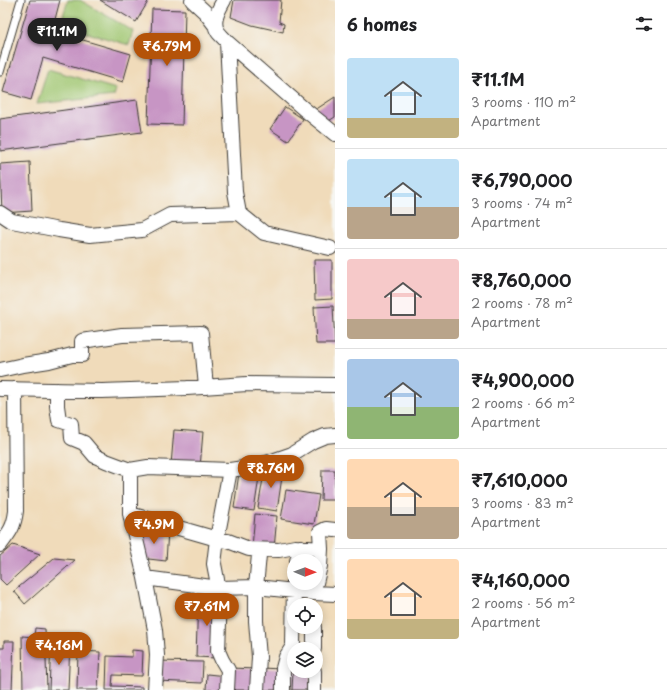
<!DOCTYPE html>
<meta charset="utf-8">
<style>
:root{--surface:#fff;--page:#f2f2f2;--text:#202124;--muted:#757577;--line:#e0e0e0;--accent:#b45309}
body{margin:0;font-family:"Playpen Sans",sans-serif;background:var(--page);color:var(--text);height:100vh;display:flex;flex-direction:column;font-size:15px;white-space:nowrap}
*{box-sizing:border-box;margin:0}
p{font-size:13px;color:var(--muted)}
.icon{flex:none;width:22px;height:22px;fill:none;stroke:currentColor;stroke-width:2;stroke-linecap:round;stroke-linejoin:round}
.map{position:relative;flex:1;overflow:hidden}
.drawer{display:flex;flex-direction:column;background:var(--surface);width:332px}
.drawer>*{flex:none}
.needle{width:26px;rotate:91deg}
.buttons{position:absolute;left:287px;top:554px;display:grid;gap:8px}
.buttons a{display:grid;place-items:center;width:36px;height:36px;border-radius:50%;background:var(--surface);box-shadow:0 2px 10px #0003;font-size:20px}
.price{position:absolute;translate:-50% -34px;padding:0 9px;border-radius:14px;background:var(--accent);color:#fff;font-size:13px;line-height:26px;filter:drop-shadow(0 1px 2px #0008)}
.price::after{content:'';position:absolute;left:50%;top:24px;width:12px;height:9px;margin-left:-6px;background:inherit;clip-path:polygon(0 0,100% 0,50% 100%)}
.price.current{background:#222;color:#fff}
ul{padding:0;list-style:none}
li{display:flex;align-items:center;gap:12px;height:100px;padding:0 12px}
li+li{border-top:1px solid var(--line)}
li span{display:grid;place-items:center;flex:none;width:112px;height:80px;border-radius:4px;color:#555}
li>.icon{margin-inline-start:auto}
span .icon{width:48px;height:48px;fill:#fffc;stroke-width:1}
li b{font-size:17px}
h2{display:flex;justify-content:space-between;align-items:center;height:48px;padding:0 12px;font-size:17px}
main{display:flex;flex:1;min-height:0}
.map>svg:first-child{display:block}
.green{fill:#a1c772;stroke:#5e7247}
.building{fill:#c795c4}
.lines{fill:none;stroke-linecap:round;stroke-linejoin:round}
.lane-casing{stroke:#3c3934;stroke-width:9}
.street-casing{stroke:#3c3934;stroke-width:16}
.lane{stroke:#fff;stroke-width:7}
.street{stroke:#fff;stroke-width:14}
</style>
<main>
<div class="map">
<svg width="335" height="690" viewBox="0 0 335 690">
<rect width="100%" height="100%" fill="#f6f6f2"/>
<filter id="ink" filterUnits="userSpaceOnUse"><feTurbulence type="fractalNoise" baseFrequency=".025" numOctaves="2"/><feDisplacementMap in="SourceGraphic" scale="8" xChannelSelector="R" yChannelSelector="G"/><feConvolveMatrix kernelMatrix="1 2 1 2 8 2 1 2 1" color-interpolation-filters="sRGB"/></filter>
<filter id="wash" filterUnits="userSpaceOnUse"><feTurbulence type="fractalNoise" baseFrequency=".012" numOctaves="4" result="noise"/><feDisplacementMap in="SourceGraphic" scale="16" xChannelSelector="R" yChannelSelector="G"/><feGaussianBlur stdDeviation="0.9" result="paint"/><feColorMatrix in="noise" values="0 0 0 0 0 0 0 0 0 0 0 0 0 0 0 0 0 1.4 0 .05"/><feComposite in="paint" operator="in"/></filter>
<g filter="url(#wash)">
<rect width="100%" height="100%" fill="#f0dbba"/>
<path class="green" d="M68,0H80L133,31L129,45L60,25Z
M48,69L116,89L114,96L37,104Z"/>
<g id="blocks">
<path class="building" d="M30,0H60L52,31L131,54L123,82L43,58L31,100L3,92Z
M100,0H149L136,22Z
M234,0H281L279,22L284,24L283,32L252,25L231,17Z
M152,9L185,10L182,125L148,124Z
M335,97V117L324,124L315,110Z
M137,100L142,132L0,151V119Z
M285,107L303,119L288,141L270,129Z
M30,162L32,211L2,213L0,164Z
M314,260H332V299L315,300Z
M333,306L335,344H316L314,307Z
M174,430L203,432L200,468L171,465Z
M265,467L283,470L277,511L258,508Z
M322,470H335V500H321Z
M239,473L259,477L254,511L234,508Z
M286,490L319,495L314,524L281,519Z
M255,514L277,516L274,549L252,547Z
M143,528L168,531L166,561L140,558Z
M13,545L40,554L6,585L0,579V556Z
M54,558L75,560L25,604L14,591Z
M198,597H219L216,658L196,657Z
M35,628L45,629L47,690H23L22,636L34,637Z
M4,641H14L12,690H0V648H4Z
M51,642L70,643L68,690H49Z
M132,650L143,651L142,676L113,675L112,686L142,687V690H106L107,656L132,657Z
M78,651L100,652L98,690H77Z
M158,661L203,662L202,683L157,681Z
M230,668L256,669L255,690H229Z
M262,668L280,669L279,690H261Z
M293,671H310V690H292Z
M207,674L226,676V690H206Z"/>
</g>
</g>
<g filter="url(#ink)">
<use href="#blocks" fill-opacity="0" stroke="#3c3934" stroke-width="1"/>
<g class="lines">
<defs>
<path id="lane" d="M0,72L21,0"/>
<path id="street" d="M192,0L205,12L215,25
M224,0C219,9 211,22 218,32C220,35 224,38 227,42L304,109L335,134
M227,42L235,192L239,213L264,233L330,248
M0,213L12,221L59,230L90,235L142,230L170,215L239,213
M0,370L23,365L49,361L72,355H82V341L122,335L201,333L206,387
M0,389L102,391L187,388L247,384L335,385
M57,390V406L59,420L71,424L72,438L84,443L95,456L106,461L130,470
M335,435L325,436L313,441L292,454L266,463L250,467L230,470L148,467L130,470V514L145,578L219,588L256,587L314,593L335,594
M130,514L217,539L228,541L249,549L279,550L295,547L321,549L320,532L326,529L335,530
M0,545C10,532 14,527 16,511L15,389
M297,561L301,547
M145,578L155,630L157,655L155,690
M316,583L320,566L321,549
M314,649V627
M314,671V690
M227,690L228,670L222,660L218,651L220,595L214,564L217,539L230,470
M257,690L259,657L256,621V587L259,555L260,550
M283,690V668L286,657L293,646L294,581"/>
</defs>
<use href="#lane" class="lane-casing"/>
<use href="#street" class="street-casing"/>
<use href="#lane" class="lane"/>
<use href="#street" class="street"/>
</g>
</g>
</svg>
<div class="buttons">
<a><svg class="needle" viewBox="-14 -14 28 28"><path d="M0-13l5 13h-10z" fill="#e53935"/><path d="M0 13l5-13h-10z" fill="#757577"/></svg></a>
<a><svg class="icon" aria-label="locate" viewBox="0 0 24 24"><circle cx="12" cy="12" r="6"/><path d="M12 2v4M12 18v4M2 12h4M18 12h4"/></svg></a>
<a><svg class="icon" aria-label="layers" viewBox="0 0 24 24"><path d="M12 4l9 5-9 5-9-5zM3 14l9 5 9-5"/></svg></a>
</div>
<b class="price current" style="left:57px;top:52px">₹11.1M</b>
<b class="price" style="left:167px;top:67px">₹6.79M</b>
<b class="price" style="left:271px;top:489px">₹8.76M</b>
<b class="price" style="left:154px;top:545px">₹4.9M</b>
<b class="price" style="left:207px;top:627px">₹7.61M</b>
<b class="price" style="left:59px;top:666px">₹4.16M</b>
</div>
<section class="drawer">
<h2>6 homes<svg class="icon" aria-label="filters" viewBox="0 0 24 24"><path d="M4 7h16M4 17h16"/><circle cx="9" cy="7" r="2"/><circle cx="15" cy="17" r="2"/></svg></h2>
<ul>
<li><span style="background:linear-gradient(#bfe0f5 75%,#c2b280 0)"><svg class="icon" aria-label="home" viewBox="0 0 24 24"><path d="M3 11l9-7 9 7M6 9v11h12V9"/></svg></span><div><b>₹11.1M</b><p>3 rooms · 110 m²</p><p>Apartment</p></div></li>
<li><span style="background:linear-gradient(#bfe0f5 60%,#b9a48a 0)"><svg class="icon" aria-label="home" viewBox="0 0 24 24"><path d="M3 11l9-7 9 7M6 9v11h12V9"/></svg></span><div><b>₹6,790,000</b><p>3 rooms · 74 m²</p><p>Apartment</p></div></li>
<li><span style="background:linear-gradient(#f6c9c9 75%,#b9a48a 0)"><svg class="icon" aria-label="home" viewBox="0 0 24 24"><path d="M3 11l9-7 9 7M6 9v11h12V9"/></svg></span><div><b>₹8,760,000</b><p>2 rooms · 78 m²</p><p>Apartment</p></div></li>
<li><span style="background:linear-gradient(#a9c7e8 60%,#8fb573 0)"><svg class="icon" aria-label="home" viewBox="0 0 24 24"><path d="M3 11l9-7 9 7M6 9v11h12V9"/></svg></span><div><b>₹4,900,000</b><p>2 rooms · 66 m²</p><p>Apartment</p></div></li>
<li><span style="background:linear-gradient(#ffd9b3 60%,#b9a48a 0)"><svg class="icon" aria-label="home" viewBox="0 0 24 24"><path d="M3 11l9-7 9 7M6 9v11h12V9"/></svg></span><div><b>₹7,610,000</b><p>3 rooms · 83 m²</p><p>Apartment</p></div></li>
<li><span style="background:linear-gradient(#ffd9b3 75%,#c2b280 0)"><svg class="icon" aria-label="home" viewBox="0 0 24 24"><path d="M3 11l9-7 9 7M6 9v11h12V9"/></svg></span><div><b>₹4,160,000</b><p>2 rooms · 56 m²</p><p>Apartment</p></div></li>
</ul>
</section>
</main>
